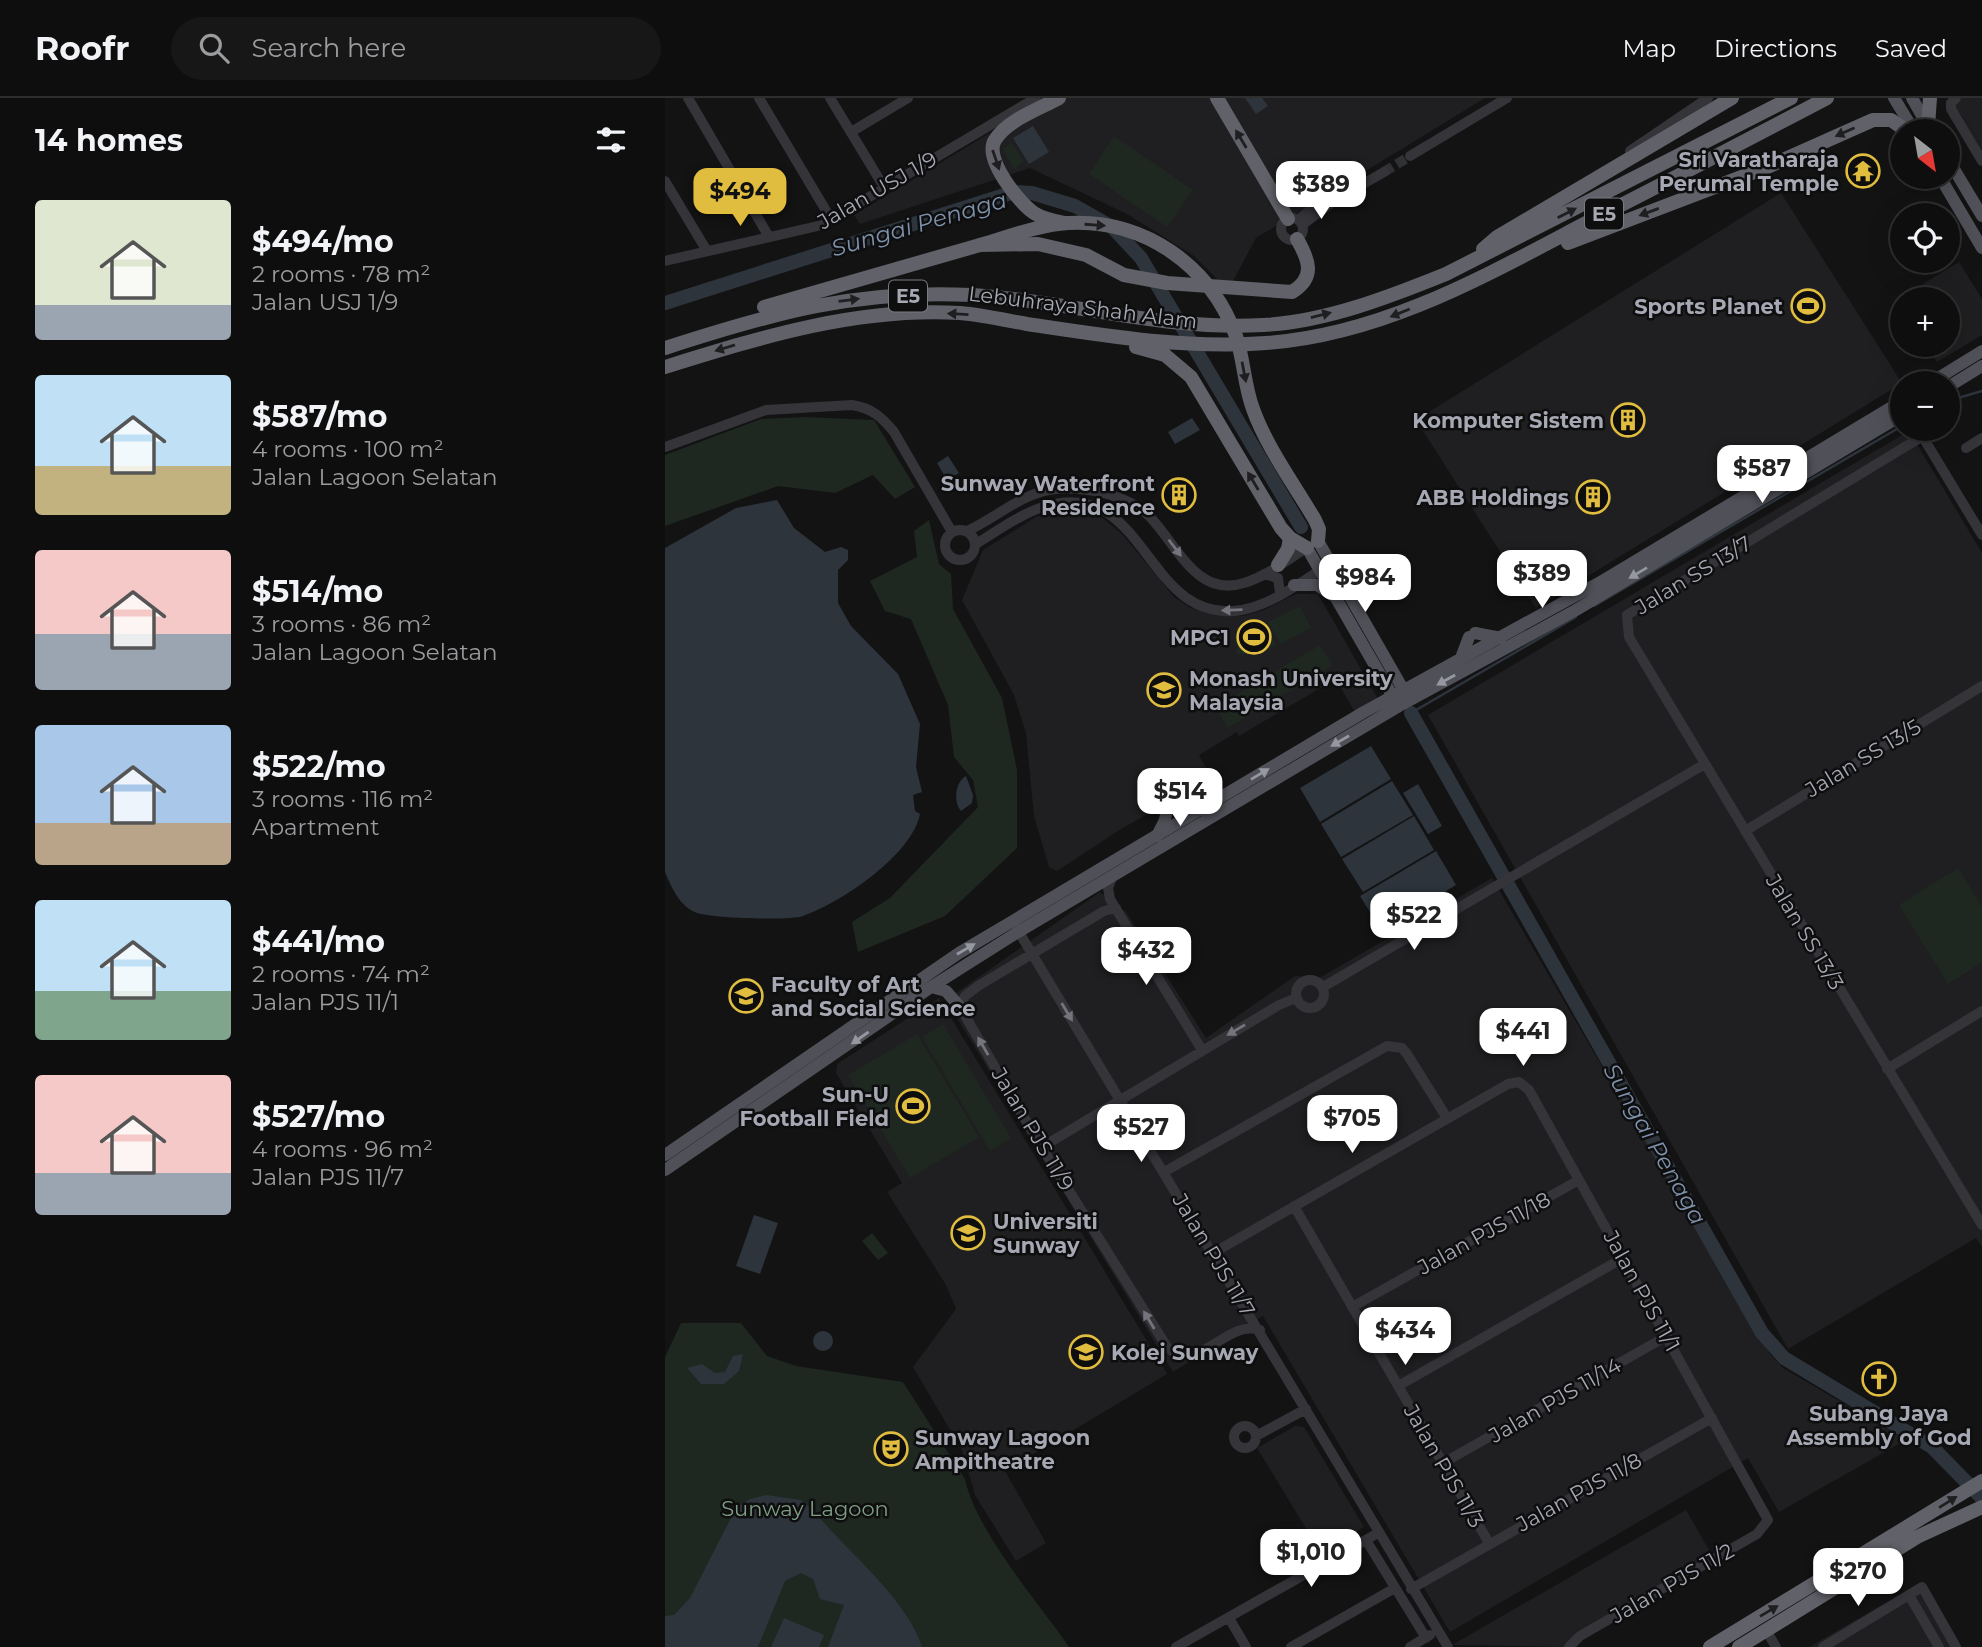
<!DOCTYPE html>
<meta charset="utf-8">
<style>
:root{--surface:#0e0e0f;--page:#171718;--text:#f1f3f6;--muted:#9b9c9e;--line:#2e2e2f;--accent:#e0bd3f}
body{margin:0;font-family:Montserrat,sans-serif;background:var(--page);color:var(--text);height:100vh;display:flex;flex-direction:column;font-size:26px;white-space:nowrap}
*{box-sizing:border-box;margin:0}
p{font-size:23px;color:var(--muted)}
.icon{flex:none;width:38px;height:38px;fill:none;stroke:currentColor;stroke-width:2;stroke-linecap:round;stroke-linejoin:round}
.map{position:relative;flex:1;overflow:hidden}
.details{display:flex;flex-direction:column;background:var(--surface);width:665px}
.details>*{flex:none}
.needle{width:46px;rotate:149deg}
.buttons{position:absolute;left:1225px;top:21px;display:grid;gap:14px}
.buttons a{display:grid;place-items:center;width:70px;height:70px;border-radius:50%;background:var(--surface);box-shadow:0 7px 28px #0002,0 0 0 2px var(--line);font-size:35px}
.price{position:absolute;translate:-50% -60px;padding:0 16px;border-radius:14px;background:#fff;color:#222;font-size:23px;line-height:46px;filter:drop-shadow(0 2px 4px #0008)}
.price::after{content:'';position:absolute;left:50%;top:42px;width:21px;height:16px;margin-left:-10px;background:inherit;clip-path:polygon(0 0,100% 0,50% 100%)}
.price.active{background:var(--accent);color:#111}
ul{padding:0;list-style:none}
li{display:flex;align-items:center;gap:21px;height:175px;padding:0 35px}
li span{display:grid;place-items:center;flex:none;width:196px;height:140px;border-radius:7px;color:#555}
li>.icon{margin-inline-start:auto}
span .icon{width:84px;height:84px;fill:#fffc;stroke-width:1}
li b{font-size:30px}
h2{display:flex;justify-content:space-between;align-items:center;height:84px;padding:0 35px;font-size:30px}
header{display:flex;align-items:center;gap:42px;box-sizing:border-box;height:98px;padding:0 35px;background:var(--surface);border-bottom:2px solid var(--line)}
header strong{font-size:33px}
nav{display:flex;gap:38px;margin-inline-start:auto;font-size:24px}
.search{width:490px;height:63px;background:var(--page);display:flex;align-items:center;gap:18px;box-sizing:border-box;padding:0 24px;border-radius:38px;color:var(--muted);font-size:26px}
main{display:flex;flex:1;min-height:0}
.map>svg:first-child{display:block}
.built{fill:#1f1f21}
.green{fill:#1f2721}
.water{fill:#2d343c}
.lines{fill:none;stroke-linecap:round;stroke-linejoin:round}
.stream{stroke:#2d343c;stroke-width:2.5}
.river{stroke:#2d343c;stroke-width:14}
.minor-tunnel{stroke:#303134;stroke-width:10;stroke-dasharray:10 5;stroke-linecap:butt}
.minor{stroke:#343439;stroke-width:10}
.major{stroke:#505158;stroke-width:12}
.highway{stroke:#616269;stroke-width:14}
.highway-bridge{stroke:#616269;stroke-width:14}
.oneway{fill:#1f1f21}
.oneway2{fill:#73747c}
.oneway3{fill:#9597a1}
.labels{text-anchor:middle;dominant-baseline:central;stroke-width:5;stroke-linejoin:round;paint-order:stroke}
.shield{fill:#0e0e0f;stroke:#787a82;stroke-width:2}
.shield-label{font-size:19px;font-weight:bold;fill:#a6a8b3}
.poi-label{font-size:21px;font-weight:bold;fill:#a6a8b3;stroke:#0e0e0f;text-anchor:end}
.street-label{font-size:21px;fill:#a6a8b3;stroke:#0e0e0f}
.park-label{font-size:21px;fill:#7e9d84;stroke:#0e0e0f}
.water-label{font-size:23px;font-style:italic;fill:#7f92ac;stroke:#0e0e0f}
</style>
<header>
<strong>Roofr</strong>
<div class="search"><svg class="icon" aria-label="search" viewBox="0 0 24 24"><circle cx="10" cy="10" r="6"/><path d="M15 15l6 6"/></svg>Search here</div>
<nav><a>Map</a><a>Directions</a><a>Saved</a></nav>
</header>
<main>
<section class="details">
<h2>14 homes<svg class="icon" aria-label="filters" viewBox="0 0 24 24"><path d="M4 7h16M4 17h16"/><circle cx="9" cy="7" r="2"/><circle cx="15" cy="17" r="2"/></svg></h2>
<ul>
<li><span style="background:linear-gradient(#dfe7d0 75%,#9aa5b1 0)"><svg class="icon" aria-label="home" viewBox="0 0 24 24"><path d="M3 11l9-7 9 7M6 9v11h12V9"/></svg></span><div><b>$494/mo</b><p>2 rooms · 78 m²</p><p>Jalan USJ 1/9</p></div></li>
<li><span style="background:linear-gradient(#bfe0f5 65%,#c2b280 0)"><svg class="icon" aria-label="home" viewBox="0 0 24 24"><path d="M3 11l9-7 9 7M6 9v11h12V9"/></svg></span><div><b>$587/mo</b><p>4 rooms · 100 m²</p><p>Jalan Lagoon Selatan</p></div></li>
<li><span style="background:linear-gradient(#f6c9c9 60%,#9aa5b1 0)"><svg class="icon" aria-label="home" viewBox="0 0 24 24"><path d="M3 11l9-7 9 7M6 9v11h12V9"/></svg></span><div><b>$514/mo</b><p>3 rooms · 86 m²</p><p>Jalan Lagoon Selatan</p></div></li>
<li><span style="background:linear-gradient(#a9c7e8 70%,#b9a48a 0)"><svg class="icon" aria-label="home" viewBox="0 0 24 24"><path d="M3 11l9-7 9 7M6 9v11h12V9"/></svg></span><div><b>$522/mo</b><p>3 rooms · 116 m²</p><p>Apartment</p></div></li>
<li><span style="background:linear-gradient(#bfe0f5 65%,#7fa58c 0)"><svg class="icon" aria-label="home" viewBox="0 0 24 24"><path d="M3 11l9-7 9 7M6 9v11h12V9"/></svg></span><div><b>$441/mo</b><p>2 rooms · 74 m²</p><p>Jalan PJS 11/1</p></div></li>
<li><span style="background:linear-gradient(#f6c9c9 70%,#9aa5b1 0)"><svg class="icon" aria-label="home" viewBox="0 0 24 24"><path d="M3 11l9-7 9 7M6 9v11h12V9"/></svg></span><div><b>$527/mo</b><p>4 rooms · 96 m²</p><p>Jalan PJS 11/7</p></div></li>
</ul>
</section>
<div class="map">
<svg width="1317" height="1549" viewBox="0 0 1317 1549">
<rect width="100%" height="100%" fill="#131314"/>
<path class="built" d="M383,0H820L591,140L567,185H556L529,158L462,116L365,70L195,126L189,117Z
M1297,0H1317V57L1290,12L1291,4Z
M1116,95L1237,285L871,510L751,322Z
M1294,164L1317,201V237L1272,264L1261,247H1283V201H1237V207L1233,201Z
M1244,333L1317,455V1149L1311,1140L1123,1251L763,617Z
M398,410L422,411L440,422L458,437L509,499L526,510L552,518H578L599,512L631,496H653L713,601L690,614L668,577L660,581L662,586L574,638L572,634L534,657L546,679L453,733L392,773L384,769L369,718L361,635L349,597L297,502L318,452L371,419Z
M827,780L1105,1256L1118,1270L1241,1342L1114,1414L1083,1360L785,1534L598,1218L508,1274L281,902L435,794L461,814L541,940L630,878L656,879Z
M274,900L502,1276L340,1373L381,1445L351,1463L310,1397L297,1352L248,1269L291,1211L281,1187L222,1094L237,1085L171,975L172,966Z
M630,1328L639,1329L699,1429L656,1455L592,1350Z
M1021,1412L1048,1459L900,1549L787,1547Z
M1250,1488L1286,1549H1144Z"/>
<path class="green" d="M449,38L528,92L502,129L424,76Z
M347,45L359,64L349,71L337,51Z
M140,319L209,322L250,389L230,401L208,377L170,395L113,388L0,428V357L96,321Z
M264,422L274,466L286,476L288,511L337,600L352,672V750L280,818L193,854L187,824L225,800L313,709L308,682L289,659L283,607L246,521L220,513L205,483L252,459L249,433Z
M635,508L646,530L615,546L603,524Z
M600,524L611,547L601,553L572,557L571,530Z
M655,547L668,567L563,630L550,609Z
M1293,770L1317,809V864L1283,886L1234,807Z
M278,926L346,1040L325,1053L257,939Z
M252,936L314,1039L245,1080L183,977Z
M207,1135L223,1155L213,1162L197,1143Z
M16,1225H76L102,1258L131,1268L238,1284L300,1381C311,1433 373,1504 404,1549H0V1259Z"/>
<path class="water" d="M580,0H597L603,8L591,16Z
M368,28L384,54L364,66L348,40Z
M527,320L535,332L510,346L503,334Z
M283,358L294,375L282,382L272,365Z
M112,402L129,430L160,454L176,449L183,452V462L173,472V505L186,528L233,576L255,626L251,669L257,694L248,697L250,713L255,716C247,757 177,804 138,818C125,823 46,820 32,815C14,808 7,790 0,774V450L71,410Z
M706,648L726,681L655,724L635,690Z
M301,678L308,697L307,705L296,713C288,704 290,684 301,678Z
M727,683L748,717L676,759L656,726Z
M753,686L777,728L763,736L738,695Z
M749,718L769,752L698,794L677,761Z
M771,753L791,787L716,832L695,798Z
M89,1117L113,1125L95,1176L71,1168Z
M148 1243a10 10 0 1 1 20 0a10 10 0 1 1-20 0Z
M78,1256L74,1273L59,1286H36L22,1270L37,1266L50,1275L60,1274L68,1258Z
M101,1397L136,1402L149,1413C182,1454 241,1499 257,1549H163L179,1507L155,1501L148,1481L136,1475L120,1483L93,1549H0V1518L9,1517L25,1500L71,1410L85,1401Z
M119,1520L159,1537L154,1549H106Z"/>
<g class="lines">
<path class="stream" d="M1283,303L1317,293
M929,508L1237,328
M746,615L911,519"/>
<path class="river" d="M0,205L349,94L367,95L410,108L447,129L476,160L636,429
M746,615L1097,1235L1119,1260L1267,1349L1317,1400"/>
<path class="minor-tunnel" d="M719,74L745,58"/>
<path class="minor" d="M23,0L104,139
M94,0L166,121
M165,0L219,89
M1291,0L1286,5V11L1317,63
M186,34L243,0
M965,53L1043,0
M745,58L842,0
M0,83L42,153
M616 131a11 11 0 1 1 22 0a11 11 0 1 1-22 0Z
M633,122L649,109L662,105
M637,127L669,103L719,74
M0,163L157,127L371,0
M1253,331L1317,437
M1258,338L962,517L964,539L1317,1127
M0,349L101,312L187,307C206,310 216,318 229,334L287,434
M1301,350L1317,340
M280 447a15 15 0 1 1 30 0a15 15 0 1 1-30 0Z
M302,433C329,421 355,397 384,392C414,387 457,395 481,415C510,441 529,501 579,485C602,478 624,461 644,448
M311,446C332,433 357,415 381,408C484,379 479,528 577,512C609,506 639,482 666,465
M599,476L613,480L615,496
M1080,733L1317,588
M448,777L443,790L445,801L537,952
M451,810L439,813L313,888L300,898L295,909L371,1040L502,1249C532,1279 562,1220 595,1232
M351,829L783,1549
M631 896a14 14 0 1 1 28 0a14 14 0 1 1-28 0Z
M658,889L1040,666
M1222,971L1317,913
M377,1049L614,907L631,900
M499,1074L722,948L737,950L742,956L782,1020
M629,1108L824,1445
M548,1155L843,986L854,984L864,992L1103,1422L1092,1436L915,1538L904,1549
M687,1209L914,1082
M733,1288L958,1160
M569 1339a11 11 0 1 1 22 0a11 11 0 1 1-22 0Z
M591,1338L641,1311
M778,1365L1002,1238
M701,1442L761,1540
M746,1491L1047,1320
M1244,1497L1274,1549
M564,1520L581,1549
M1101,1532L1111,1549
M511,1549L713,1435
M626,1549L730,1490
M745,1549L765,1537
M1158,1549L1257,1489L1291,1549"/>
<path class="major" d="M1229,0L1249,33
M1247,0L1264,30
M1283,61L1317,118
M1275,79L1317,150
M1265,285L1317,253
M1283,289L1317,268
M653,443L742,598
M642,450L731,604
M629,487H652L667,497
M810,535L836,540
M796,560L804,539
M492,738L500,722L503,704L535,712
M266,889L281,893L295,909
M0,1057L294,855L699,614L939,482L1237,303
M0,1072L266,889L353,834L734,608L911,512L1237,317"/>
<path class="highway" d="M394,0C374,11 342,22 330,42C318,60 354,105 369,115C378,121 390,123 400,125
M552,0L623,121
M1263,28L1265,0
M903,145L1100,70L1208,22H1226L1242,33
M818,151L832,139L1067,0
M99,209L315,147L373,146L421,157L459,177L502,185L627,194C651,179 644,162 632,141
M471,249L500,257L526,279L616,430L625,440L642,450
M0,250C108,215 192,191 307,197C404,203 499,233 598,227C660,224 724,199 781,176L1126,0
M0,269C97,239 192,209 295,215C318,217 340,222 362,226C441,238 521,251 601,245C717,237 820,178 921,125C1002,84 1082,42 1162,0
M613,467L623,451L625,440
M1045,1549L1317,1383
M1074,1549L1252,1439L1317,1409"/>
<path class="highway-bridge" d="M315,147C343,139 373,127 403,125C479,121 545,167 571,238C579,262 579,287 588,311C602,350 629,386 650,422L654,431L653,443"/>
</g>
<defs><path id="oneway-solid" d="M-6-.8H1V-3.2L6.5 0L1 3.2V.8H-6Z" transform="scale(1.75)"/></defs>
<g class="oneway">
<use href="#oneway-solid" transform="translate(1180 34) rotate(156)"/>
<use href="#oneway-solid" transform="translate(576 41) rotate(-121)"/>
<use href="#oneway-solid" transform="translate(331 62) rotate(71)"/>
<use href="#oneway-solid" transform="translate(984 114) rotate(160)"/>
<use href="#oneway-solid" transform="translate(902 115) rotate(-27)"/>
<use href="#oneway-solid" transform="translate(430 127) rotate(4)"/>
<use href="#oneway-solid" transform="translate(184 202) rotate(-7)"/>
<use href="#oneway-solid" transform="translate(735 215) rotate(158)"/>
<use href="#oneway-solid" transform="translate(293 216) rotate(-177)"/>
<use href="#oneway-solid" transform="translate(656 217) rotate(-14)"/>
<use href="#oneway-solid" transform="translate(60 250) rotate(163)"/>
<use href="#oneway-solid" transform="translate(579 274) rotate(79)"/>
<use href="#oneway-solid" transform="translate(588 383) rotate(-121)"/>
<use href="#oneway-solid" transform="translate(1283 1404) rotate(-32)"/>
<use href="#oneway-solid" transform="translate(1104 1513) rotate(-31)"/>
</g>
<g class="oneway2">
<use href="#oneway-solid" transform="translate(510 450) rotate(53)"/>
<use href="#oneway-solid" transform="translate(567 512) rotate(178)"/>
<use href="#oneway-solid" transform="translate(402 914) rotate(59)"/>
<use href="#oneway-solid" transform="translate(571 932) rotate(150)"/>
<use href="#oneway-solid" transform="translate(318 948) rotate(-120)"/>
<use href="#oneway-solid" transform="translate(484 1222) rotate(-121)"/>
</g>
<g class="oneway3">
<use href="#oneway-solid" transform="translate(973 475) rotate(149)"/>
<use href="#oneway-solid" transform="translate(781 582) rotate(151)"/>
<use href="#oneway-solid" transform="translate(675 643) rotate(150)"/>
<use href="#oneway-solid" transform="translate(595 676) rotate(-31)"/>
<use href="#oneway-solid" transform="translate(301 851) rotate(-30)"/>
<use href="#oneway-solid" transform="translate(195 940) rotate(145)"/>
</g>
<defs>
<symbol id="temple-ring" viewBox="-11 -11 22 22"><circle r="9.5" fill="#0e0e0f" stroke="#e0bd3f" stroke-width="1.5"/><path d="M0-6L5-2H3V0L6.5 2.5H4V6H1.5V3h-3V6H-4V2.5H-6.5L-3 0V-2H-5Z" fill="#e0bd3f"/></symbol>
<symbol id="stadium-ring" viewBox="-11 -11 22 22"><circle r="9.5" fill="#0e0e0f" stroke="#e0bd3f" stroke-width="1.5"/><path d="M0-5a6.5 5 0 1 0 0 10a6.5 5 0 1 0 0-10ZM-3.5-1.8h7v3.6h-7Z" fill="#e0bd3f"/></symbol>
<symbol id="building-ring" viewBox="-11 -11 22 22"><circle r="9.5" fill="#0e0e0f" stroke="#e0bd3f" stroke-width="1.5"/><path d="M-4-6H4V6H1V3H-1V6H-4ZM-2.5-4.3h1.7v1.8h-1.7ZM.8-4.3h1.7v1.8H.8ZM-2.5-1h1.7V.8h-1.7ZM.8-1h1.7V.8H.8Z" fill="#e0bd3f"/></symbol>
<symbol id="university-ring" viewBox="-11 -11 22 22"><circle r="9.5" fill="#0e0e0f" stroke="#e0bd3f" stroke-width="1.5"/><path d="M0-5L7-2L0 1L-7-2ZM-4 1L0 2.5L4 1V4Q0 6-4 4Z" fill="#e0bd3f"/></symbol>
<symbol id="church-ring" viewBox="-11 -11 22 22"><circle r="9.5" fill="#0e0e0f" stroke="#e0bd3f" stroke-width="1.5"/><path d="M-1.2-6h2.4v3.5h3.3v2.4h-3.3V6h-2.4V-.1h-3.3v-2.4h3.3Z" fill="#e0bd3f"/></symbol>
<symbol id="theatre-ring" viewBox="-11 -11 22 22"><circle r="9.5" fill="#0e0e0f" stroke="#e0bd3f" stroke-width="1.5"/><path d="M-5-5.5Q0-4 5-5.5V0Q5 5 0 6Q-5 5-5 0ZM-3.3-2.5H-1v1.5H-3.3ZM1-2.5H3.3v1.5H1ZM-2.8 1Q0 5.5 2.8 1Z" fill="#e0bd3f"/></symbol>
</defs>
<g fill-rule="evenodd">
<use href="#temple-ring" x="1179" y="54" width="38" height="38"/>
<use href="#stadium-ring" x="1124" y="189" width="38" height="38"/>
<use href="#building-ring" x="944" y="303" width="38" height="38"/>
<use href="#building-ring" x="495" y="378" width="38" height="38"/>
<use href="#building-ring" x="909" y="380" width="38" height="38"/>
<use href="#stadium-ring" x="570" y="520" width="38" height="38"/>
<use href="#university-ring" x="480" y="573" width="38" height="38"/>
<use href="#university-ring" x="62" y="879" width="38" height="38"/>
<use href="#stadium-ring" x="229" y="989" width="38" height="38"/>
<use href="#university-ring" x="284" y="1116" width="38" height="38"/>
<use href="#university-ring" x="402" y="1235" width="38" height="38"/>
<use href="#church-ring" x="1195" y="1262" width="38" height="38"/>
<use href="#theatre-ring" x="207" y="1332" width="38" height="38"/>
</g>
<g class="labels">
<g class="shield">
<rect x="920" y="100.5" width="38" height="31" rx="5"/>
<rect x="224" y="182.5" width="38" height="31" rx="5"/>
</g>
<g class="shield-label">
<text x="939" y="116">E5</text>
<text x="243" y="198">E5</text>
</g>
<g class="poi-label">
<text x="1174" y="61">Sri Varatharaja<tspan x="1174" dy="24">Perumal Temple</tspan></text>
<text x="1118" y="208">Sports Planet</text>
<text x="939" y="322">Komputer Sistem</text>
<text x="490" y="385">Sunway Waterfront<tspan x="490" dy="24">Residence</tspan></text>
<text x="904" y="399">ABB Holdings</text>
<text x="564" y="539">MPC1</text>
<text x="524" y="580" text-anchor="start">Monash University<tspan x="524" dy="24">Malaysia</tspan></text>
<text x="106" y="886" text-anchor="start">Faculty of Art<tspan x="106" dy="24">and Social Science</tspan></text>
<text x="224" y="996">Sun-U<tspan x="224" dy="24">Football Field</tspan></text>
<text x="328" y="1123" text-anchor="start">Universiti<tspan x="328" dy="24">Sunway</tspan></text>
<text x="446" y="1254" text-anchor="start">Kolej Sunway</text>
<text x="1214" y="1315" text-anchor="middle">Subang Jaya<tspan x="1214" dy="24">Assembly of God</tspan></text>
<text x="250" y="1339" text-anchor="start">Sunway Lagoon<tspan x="250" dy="24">Ampitheatre</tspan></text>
</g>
<g class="street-label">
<text transform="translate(212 92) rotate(-30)">Jalan USJ 1/9</text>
<text transform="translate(418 209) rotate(7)">Lebuhraya Shah Alam</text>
<text transform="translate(1028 477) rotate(-31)">Jalan SS 13/7</text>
<text transform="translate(1198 660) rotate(-31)">Jalan SS 13/5</text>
<text transform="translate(1140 834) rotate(59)">Jalan SS 13/3</text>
<text transform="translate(368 1031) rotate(59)">Jalan PJS 11/9</text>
<text transform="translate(819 1135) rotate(-29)">Jalan PJS 11/18</text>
<text transform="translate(549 1157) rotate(59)">Jalan PJS 11/7</text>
<text transform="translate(977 1193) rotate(61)">Jalan PJS 11/1</text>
<text transform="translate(890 1302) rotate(-30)">Jalan PJS 11/14</text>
<text transform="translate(779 1368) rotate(60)">Jalan PJS 11/3</text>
<text transform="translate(914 1394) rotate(-29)">Jalan PJS 11/8</text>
<text transform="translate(1007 1485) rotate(-30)">Jalan PJS 11/2</text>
</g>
<g class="park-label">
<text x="140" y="1410">Sunway Lagoon</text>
</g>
<g class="water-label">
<text transform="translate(254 126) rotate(-16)">Sungai Penaga</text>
<text transform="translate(990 1046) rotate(60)">Sungai Penaga</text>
</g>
</g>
</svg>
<div class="buttons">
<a><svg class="needle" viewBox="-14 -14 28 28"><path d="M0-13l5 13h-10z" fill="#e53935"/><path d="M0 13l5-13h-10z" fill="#9b9c9e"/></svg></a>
<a><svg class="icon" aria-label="locate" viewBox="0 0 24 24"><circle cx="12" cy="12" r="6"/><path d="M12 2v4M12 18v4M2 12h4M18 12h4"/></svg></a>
<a>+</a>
<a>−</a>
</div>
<b class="price" style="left:656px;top:123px">$389</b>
<b class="price active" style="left:75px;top:130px">$494</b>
<b class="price" style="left:1097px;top:407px">$587</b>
<b class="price" style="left:877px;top:512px">$389</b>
<b class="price" style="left:700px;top:516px">$984</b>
<b class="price" style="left:515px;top:730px">$514</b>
<b class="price" style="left:749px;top:854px">$522</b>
<b class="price" style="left:481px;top:889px">$432</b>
<b class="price" style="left:858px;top:970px">$441</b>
<b class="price" style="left:687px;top:1057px">$705</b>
<b class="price" style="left:476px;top:1066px">$527</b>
<b class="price" style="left:740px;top:1269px">$434</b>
<b class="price" style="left:646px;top:1491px">$1,010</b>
<b class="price" style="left:1193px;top:1510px">$270</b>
</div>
</main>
